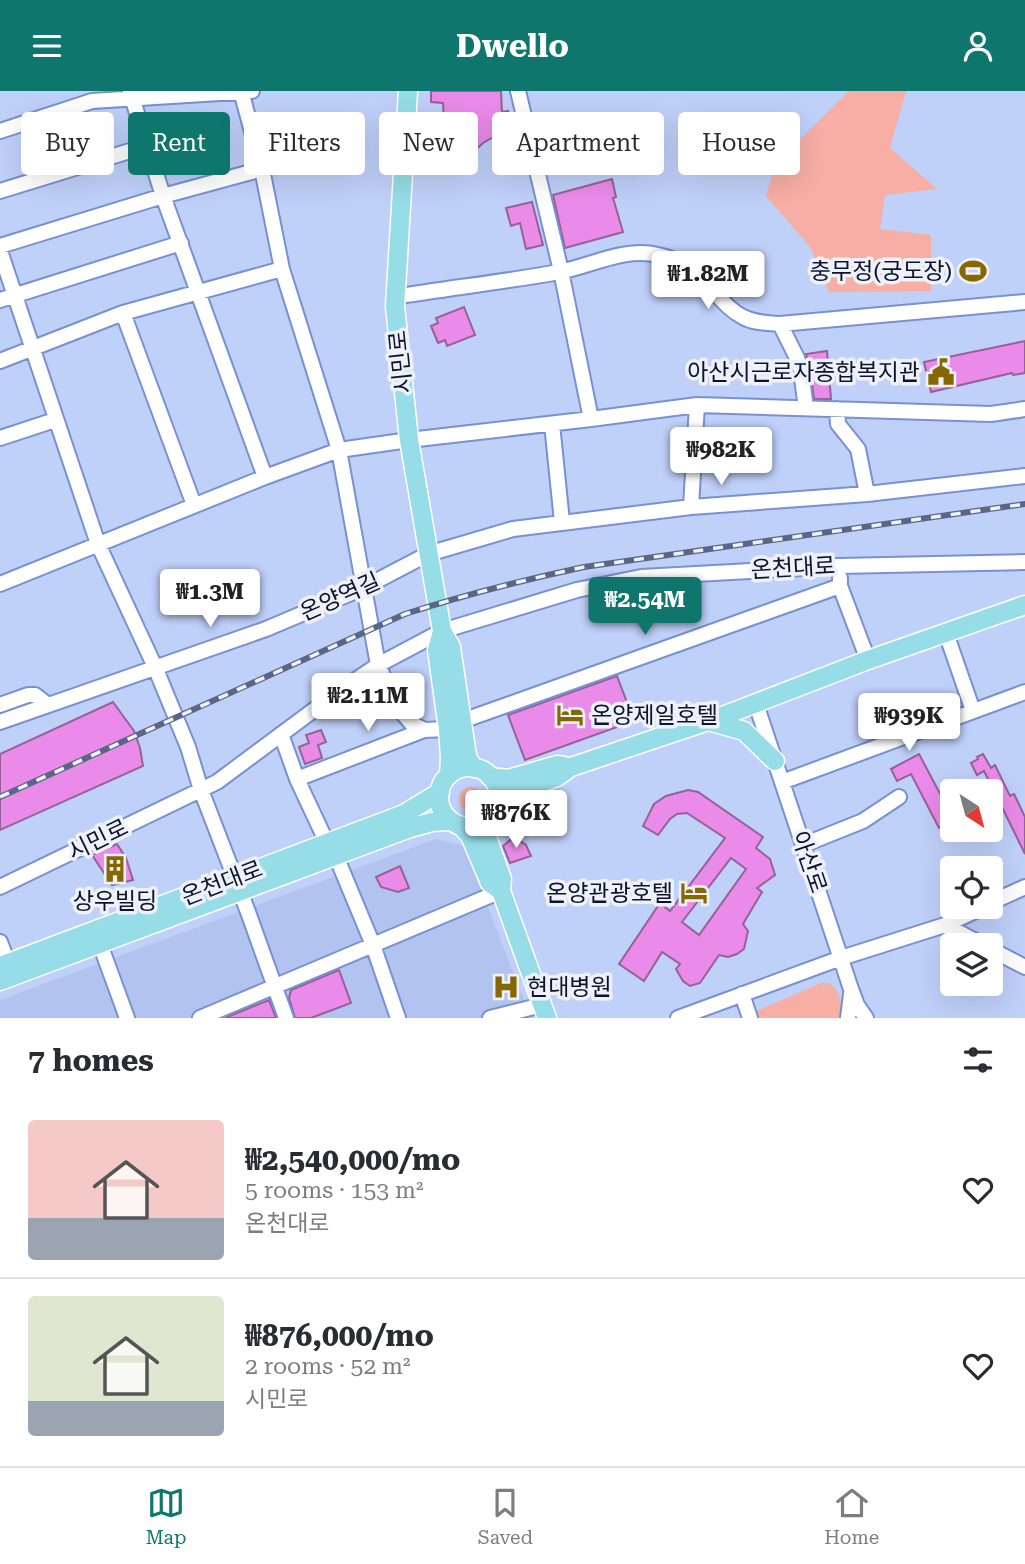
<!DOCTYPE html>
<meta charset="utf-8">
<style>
:root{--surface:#fff;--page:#f2f2f3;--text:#2b2b33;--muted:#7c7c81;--line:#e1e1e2;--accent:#0f766e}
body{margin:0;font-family:"Roboto Serif","Noto Sans KR",serif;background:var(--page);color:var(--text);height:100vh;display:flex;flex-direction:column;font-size:26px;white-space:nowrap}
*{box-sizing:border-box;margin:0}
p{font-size:23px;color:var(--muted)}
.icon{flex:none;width:38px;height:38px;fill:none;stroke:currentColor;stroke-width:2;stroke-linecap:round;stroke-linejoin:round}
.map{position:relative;height:927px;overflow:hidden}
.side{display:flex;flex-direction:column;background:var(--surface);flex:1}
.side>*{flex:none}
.hud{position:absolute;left:21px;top:21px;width:984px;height:63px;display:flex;gap:14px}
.needle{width:46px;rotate:144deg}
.tools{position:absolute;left:940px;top:688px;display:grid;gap:14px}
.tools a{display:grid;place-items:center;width:63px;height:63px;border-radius:7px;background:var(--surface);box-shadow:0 7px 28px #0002;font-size:35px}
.price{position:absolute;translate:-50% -60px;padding:0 16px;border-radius:7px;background:#fff;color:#222;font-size:23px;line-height:46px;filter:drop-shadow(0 2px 4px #0008)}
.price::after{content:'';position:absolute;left:50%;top:42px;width:21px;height:16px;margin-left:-10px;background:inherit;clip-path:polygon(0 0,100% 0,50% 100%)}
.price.selected{background:var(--accent);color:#fff}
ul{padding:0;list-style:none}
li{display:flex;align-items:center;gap:21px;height:175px;padding:0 28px}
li+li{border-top:2px solid var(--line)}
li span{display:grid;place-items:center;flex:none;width:196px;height:140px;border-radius:7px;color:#555}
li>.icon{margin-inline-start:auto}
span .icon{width:84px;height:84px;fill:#fffc;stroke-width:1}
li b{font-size:30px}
h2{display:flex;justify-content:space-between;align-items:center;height:84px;padding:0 28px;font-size:30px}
.pill{padding:0 24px;border-radius:7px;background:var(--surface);box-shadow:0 7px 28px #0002;font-size:24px;line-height:63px}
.pill.selected{background:var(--accent);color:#fff}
header{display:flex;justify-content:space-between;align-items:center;height:91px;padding:0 28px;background:var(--accent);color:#fff;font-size:32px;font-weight:700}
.tab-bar{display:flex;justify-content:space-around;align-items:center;height:98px;border-top:2px solid var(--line);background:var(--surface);font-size:19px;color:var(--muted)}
.tab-bar a{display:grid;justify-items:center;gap:4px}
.tab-bar .selected{color:var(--accent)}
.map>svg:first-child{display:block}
.built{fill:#b2c3f0}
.green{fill:#f7aea4}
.building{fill:#ea8be9;stroke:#966195;stroke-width:2;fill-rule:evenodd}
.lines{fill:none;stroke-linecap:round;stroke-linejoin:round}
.minor-casing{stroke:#7891d1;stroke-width:18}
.major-casing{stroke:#fff;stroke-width:21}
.minor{stroke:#fff;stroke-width:14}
.major{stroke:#96dde7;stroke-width:18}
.rail-casing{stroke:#596685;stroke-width:6}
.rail{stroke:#eef1f8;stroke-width:3.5;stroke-dasharray:10;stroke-linecap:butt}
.labels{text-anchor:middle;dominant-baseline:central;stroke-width:7;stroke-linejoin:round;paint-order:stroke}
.poi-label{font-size:23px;fill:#0b142c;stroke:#eef1f8;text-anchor:end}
.street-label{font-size:23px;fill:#0b142c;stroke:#eef1f8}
</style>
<header><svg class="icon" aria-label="menu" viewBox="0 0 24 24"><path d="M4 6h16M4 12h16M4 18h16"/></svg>Dwello<svg class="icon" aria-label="person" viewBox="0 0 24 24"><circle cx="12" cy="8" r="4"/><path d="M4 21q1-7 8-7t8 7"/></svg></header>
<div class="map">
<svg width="1025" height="927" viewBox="0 0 1025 927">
<rect width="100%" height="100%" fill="#bfd0f9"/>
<path class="built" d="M436,748L464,755L531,927H0V909Z"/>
<path class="green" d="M849,0H906L890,57L937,98L885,104L880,138L931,144V200L829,201L811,157L766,105L776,72Z
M459 708a12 12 0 1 1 24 0a12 12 0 1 1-24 0Z
M821,892H829C842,901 842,913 840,927H758L754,921Z"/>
<path class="building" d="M431,0H501L502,21L508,20L509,43L497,44L483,52L470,64L446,65L443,12L431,11Z
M612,88L616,106L613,107L623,141L565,157L553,104Z
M532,111L543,154L526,158L520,132L511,135L506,117Z
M464,216L475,244L447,255L445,249L438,252L431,235L438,232L436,227Z
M1025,250V282L1013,284L1012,282L931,301L924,271Z
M827,260L831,308H814L810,278L806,263Z
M617,585L634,630L525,669L508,624Z
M113,611L134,640L140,657L143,675L0,739V663Z
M321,639L326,651L318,654L322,667L305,673L299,656L309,652L306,644Z
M919,663L946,714L952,711V730L939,737L911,683L897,690L891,678Z
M983,663L991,677L995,674L1010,705L1014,703L1025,726V763L984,680L977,684L971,672L978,668L977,666Z
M688,699L698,701L763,746L756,757L770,768L775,784L757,797L762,801L743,833L748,840L744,858L737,863L728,866L719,864L700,892L690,895L683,890L676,878L680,873L662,861L644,890L619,873L660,812L670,820L725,747L687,722L677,723L670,728L658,744L643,735L654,713L666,705ZM731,767L746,778L699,844L682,831Z
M514,746L526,754L531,765L510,772L503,755Z
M117,753L126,767L133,789L112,794L92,764Z
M400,775L409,797L398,801L381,796L376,786Z
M339,879L351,912L311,927H295L289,907L291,899Z
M269,909L276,927H225L254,915Z"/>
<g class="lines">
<defs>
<path id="minor" d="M130,0L163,105L265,386
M241,0L262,78L282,178L339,359L378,574L398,617L411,632L424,639
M518,0L561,180L591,328
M0,40L92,10L252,0
M0,100L146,55
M0,155L163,105L262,78
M0,160L98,453L155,576L188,656L201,699L248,821L286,927
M394,206C449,197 504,191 559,181C591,175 624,156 658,164C673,167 689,175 700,186C715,199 725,217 743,226C754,232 767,232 780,233L1025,211
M0,209L181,152
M123,222L194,414
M780,233L797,267L801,280L806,317
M0,270L123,222L282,178
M837,318L838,333L858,358L867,403
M552,333L562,431
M0,347L55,329
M691,416L697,314
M840,487V495L868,569
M0,493L265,386L339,359L409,349L591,328L697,314L991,323L1025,318
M946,542L973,620
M756,613L851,898L857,914L866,927
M0,614L28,604H35L48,614
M462,630L840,495
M0,631L266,538L363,497L428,463L513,438L691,416L867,403L1025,385
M281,643L297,688L327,752
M297,688L424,639L448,638
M782,691L1025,601
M803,754L863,730L899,706
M336,765L373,854L398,927
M0,796L217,691L338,601L378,574L442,540L577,499L641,486L839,475L1025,471
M990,812L1025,796
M945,834L983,854
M0,851L8,872
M100,853L127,927
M990,858L1025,876
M742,903L750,927
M200,927L501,800
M490,927L542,914
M678,927L841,867L945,834L984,816
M848,927L851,903"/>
<path id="major" d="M408,0L395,215L409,349L442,540L451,556L466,658L468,668L474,677
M442,540L437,559L448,638L450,666L449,684
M708,630L744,640L775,670
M439 706a30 30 0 1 1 60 0a30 30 0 1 1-60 0Z
M490,686L508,688L557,674L564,675
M497,713L510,703L557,686L571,676L720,626L868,569L1025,514
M486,731L487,746L502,788L501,800L547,927
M461,735L470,745L490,792L501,800
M0,875L404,723L440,701
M0,890L410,737L432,731L450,730"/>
</defs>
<use href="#minor" class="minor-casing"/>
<use href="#major" class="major-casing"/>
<use href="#minor" class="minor"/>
<use href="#major" class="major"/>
<defs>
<path id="rail" d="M0,706L405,523C464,504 523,489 584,476L1025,413"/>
</defs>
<use href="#rail" class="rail-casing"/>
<use href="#rail" class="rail"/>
</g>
<defs>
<symbol id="stadium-bare" viewBox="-9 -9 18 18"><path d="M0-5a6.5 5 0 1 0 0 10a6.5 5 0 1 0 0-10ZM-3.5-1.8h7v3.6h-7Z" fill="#866701" stroke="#eef1f8" stroke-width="2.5" paint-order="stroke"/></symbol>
<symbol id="civic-bare" viewBox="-9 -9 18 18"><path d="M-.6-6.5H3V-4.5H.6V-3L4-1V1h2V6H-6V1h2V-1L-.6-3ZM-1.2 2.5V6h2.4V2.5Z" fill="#866701" stroke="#eef1f8" stroke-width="2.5" paint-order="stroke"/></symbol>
<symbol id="hotel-bare" viewBox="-9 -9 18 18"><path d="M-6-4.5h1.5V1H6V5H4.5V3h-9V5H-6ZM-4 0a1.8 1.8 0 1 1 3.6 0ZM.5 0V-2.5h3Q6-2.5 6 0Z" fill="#866701" stroke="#eef1f8" stroke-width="2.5" paint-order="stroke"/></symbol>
<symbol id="building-bare" viewBox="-9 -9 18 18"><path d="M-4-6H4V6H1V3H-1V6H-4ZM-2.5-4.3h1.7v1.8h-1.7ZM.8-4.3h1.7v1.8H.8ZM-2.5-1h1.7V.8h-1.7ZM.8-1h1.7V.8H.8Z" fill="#866701" stroke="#eef1f8" stroke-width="2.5" paint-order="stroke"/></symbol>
<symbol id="hospital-bare" viewBox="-9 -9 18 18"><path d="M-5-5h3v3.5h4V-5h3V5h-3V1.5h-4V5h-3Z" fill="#866701" stroke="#eef1f8" stroke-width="2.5" paint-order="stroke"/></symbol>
</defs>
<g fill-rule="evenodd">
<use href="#stadium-bare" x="954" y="161" width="38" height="38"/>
<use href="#civic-bare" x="922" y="262" width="38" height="38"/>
<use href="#hotel-bare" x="551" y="605" width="38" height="38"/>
<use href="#building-bare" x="96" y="759" width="38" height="38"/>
<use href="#hotel-bare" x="675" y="783" width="38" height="38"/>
<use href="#hospital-bare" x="487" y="877" width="38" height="38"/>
</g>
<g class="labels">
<g class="poi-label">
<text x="952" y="180">충무정(궁도장)</text>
<text x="920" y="281">아산시근로자종합복지관</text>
<text x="591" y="624" text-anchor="start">온양제일호텔</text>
<text x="673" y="802">온양관광호텔</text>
<text x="115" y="810" text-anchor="middle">상우빌딩</text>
<text x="527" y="896" text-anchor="start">현대병원</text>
</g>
<g class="street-label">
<text transform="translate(401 271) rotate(-96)">시민로</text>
<text transform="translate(793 477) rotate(-3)">온천대로</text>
<text transform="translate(340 506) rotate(-24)">온양역길</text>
<text transform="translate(98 749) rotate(-26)">시민로</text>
<text transform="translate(809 771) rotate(71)">아산로</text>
<text transform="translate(222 792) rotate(-21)">온천대로</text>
</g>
</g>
</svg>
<div class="tools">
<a><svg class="needle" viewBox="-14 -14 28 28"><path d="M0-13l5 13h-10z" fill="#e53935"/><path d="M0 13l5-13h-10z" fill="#7c7c81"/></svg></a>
<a><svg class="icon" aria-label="locate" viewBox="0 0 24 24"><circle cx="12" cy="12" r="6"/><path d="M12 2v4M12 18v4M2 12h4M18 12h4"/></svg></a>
<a><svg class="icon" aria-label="layers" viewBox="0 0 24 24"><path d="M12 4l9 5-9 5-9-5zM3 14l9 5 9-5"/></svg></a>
</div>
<b class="price" style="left:708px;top:220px">₩1.82M</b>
<b class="price" style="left:721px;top:396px">₩982K</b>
<b class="price" style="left:210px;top:538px">₩1.3M</b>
<b class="price selected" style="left:645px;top:546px">₩2.54M</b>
<b class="price" style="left:368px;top:642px">₩2.11M</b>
<b class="price" style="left:909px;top:662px">₩939K</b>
<b class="price" style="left:516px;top:759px">₩876K</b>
<div class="hud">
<a class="pill">Buy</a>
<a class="pill selected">Rent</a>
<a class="pill">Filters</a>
<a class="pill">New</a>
<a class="pill">Apartment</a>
<a class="pill">House</a>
</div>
</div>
<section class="side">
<h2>7 homes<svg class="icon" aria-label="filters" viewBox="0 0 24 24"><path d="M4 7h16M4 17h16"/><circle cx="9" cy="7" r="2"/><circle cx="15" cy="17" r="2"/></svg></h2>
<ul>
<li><span style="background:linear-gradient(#f6c9c9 70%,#9aa5b1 0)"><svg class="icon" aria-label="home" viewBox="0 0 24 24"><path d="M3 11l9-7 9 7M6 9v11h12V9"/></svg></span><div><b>₩2,540,000/mo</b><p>5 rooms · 153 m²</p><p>온천대로</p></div><svg class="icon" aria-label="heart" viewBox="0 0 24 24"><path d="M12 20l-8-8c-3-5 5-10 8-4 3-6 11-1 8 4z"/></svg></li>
<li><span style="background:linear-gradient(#dfe7d0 75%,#9aa5b1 0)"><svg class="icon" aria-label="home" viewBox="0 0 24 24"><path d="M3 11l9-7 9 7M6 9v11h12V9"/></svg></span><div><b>₩876,000/mo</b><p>2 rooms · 52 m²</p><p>시민로</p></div><svg class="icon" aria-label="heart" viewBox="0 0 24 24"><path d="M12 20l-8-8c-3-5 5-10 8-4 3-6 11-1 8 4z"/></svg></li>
</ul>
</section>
<nav class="tab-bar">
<a class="selected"><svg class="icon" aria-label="map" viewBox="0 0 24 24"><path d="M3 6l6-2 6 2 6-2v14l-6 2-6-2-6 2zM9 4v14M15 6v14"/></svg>Map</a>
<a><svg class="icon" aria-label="saved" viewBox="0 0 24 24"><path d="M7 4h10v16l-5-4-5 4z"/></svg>Saved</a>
<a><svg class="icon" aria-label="home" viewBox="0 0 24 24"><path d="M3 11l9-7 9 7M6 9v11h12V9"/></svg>Home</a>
</nav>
